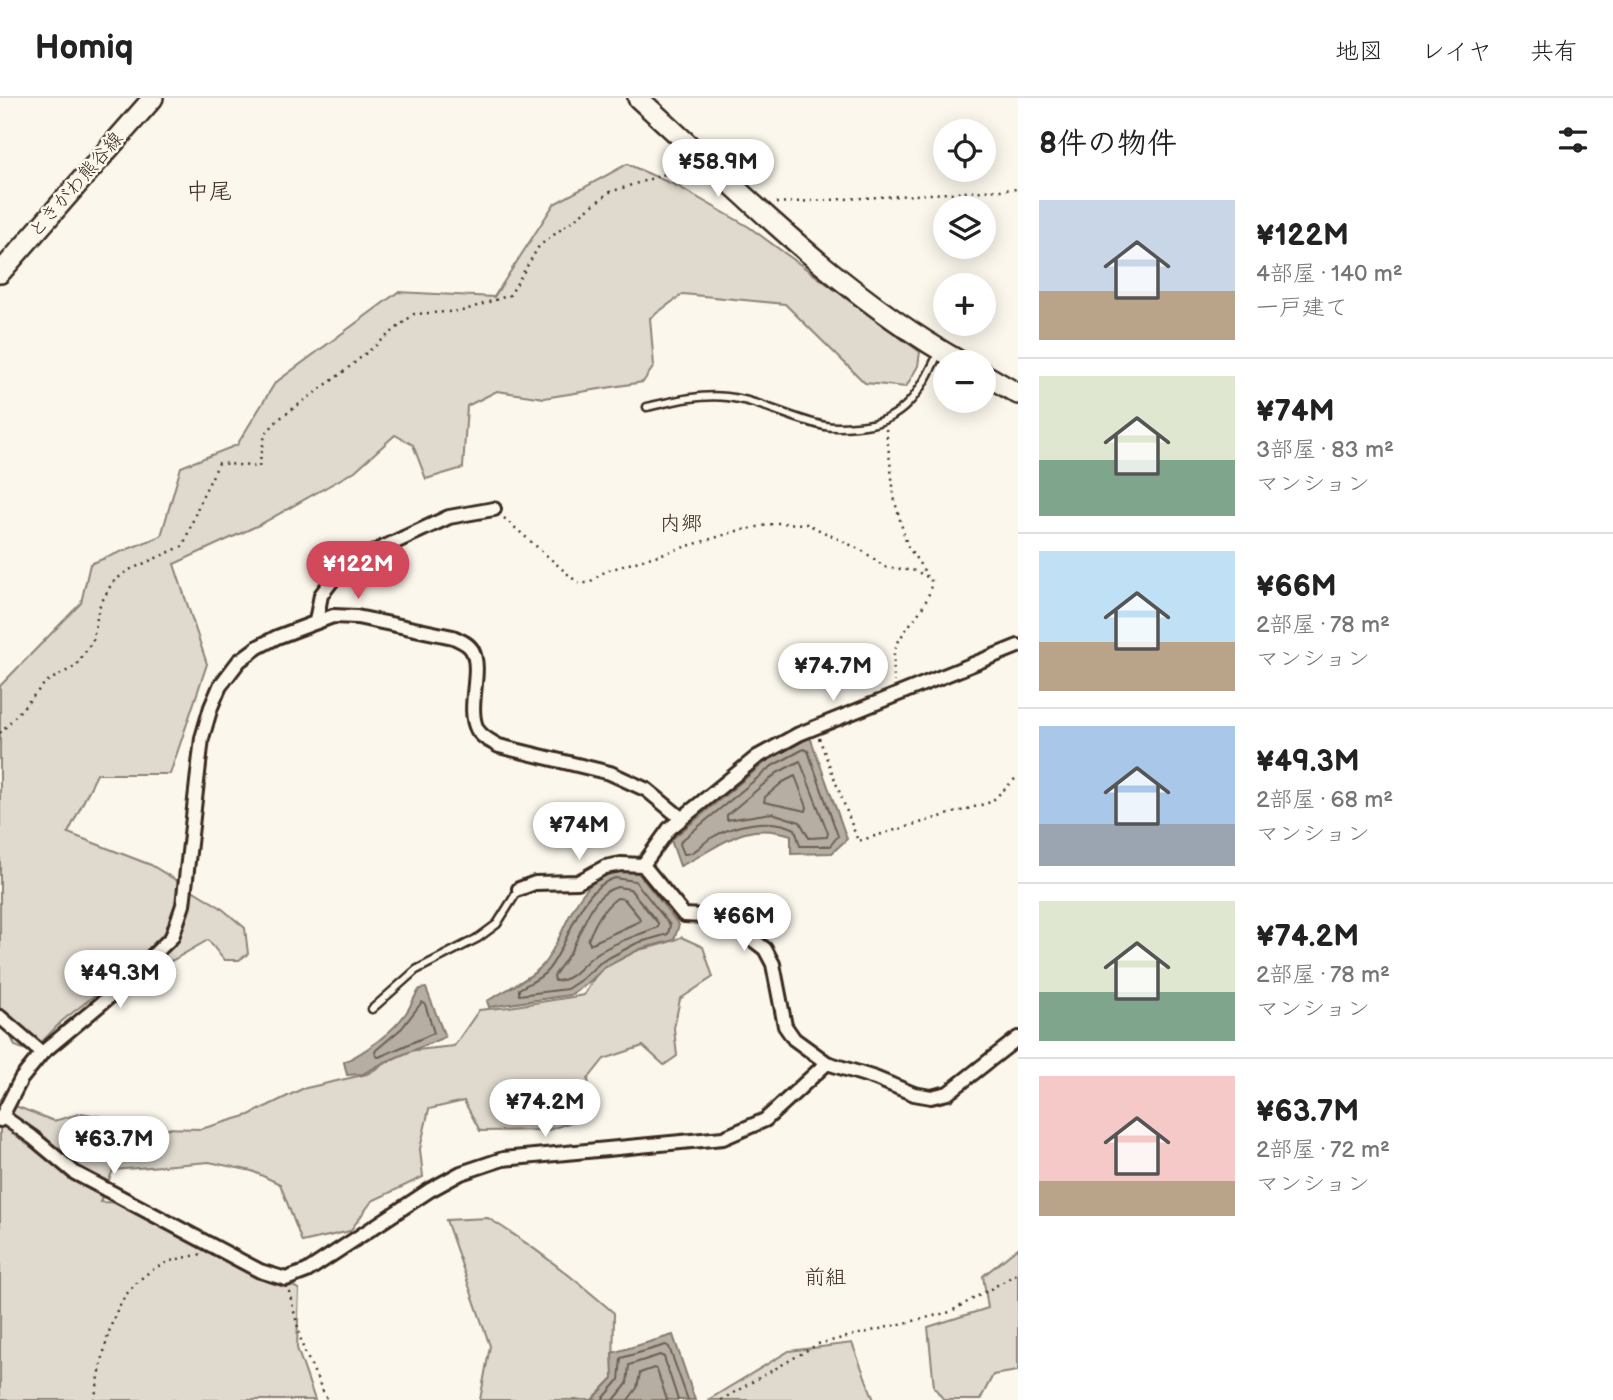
<!DOCTYPE html>
<html lang="ja">
<meta charset="utf-8">
<style>
:root{--surface:#fff;--page:#f2f2f2;--text:#222;--muted:#767676;--line:#e0e0e0;--accent:#d1495b}
body{margin:0;font-family:"Balsamiq Sans","Klee One",sans-serif;background:var(--page);color:var(--text);height:100vh;display:flex;flex-direction:column;font-size:26px;white-space:nowrap}
*{box-sizing:border-box;margin:0}
p{font-size:23px;color:var(--muted)}
.icon{flex:none;width:38px;height:38px;fill:none;stroke:currentColor;stroke-width:2;stroke-linecap:round;stroke-linejoin:round}
.map{position:relative;flex:1;overflow:hidden}
.side{display:flex;flex-direction:column;background:var(--surface);width:595px}
.side>*{flex:none}
.buttons{position:absolute;left:933px;top:21px;display:grid;gap:14px}
.buttons a{display:grid;place-items:center;width:63px;height:63px;border-radius:50%;background:var(--surface);box-shadow:0 4px 18px #0003;font-size:35px}
.price{position:absolute;translate:-50% -60px;padding:0 16px;border-radius:24px;background:#fff;color:#222;font-size:23px;line-height:46px;filter:drop-shadow(0 2px 4px #0008)}
.price::after{content:'';position:absolute;left:50%;top:42px;width:21px;height:16px;margin-left:-10px;background:inherit;clip-path:polygon(0 0,100% 0,50% 100%)}
.price.active{background:var(--accent);color:#fff}
ul{padding:0;list-style:none}
li{display:flex;align-items:center;gap:21px;height:175px;padding:0 21px}
li+li{border-top:2px solid var(--line)}
li span{display:grid;place-items:center;flex:none;width:196px;height:140px;border-radius:0px;color:#555}
li>.icon{margin-inline-start:auto}
span .icon{width:84px;height:84px;fill:#fffc;stroke-width:1}
li b{font-size:30px}
h2{display:flex;justify-content:space-between;align-items:center;height:84px;padding:0 21px;font-size:30px}
header{display:flex;align-items:center;gap:42px;box-sizing:border-box;height:98px;padding:0 35px;background:var(--surface);border-bottom:2px solid var(--line)}
header strong{font-size:33px}
nav{display:flex;gap:38px;margin-inline-start:auto;font-size:24px}
main{display:flex;flex:1;min-height:0}
.map>svg:first-child{display:block}
.green{fill:#dfd9ce;stroke:#8d8276;stroke-width:2}
.water{fill:#b6aea2;stroke:#85796d;stroke-width:2}
.lines{fill:none;stroke-linecap:round;stroke-linejoin:round}
.shore{stroke:#6c5f53;stroke-width:2}
.lane-casing{stroke:#3b2a1e;stroke-width:11}
.street-casing{stroke:#3b2a1e;stroke-width:18}
.secondary-casing{stroke:#3b2a1e;stroke-width:24}
.path{stroke:#3b2a1e;stroke-width:2.5;stroke-dasharray:2 5;stroke-linecap:butt}
.lane{stroke:#fbf7ec;stroke-width:6}
.street{stroke:#fbf7ec;stroke-width:12}
.secondary{stroke:#fbf7ec;stroke-width:19}
.labels{text-anchor:middle;dominant-baseline:central;stroke-width:5;stroke-linejoin:round;paint-order:stroke}
.street-label{font-size:19px;fill:#3b2a1e;stroke:#fbf7ec}
.neighbourhood-label{font-size:21px;fill:#3b2a1e;stroke:#fbf7ec}
.quarter-label{font-size:23px;fill:#3b2a1e;stroke:#fbf7ec}
</style>
<header>
<strong>Homiq</strong>
<nav><a>地図</a><a>レイヤ</a><a>共有</a></nav>
</header>
<main>
<div class="map">
<svg width="1018" height="1302" viewBox="0 0 1018 1302">
<rect width="100%" height="100%" fill="#fbf7ec"/>
<filter id="ink" filterUnits="userSpaceOnUse"><feTurbulence type="fractalNoise" baseFrequency=".0143" numOctaves="2"/><feDisplacementMap in="SourceGraphic" scale="14" xChannelSelector="R" yChannelSelector="G"/><feConvolveMatrix kernelMatrix="1 2 1 2 8 2 1 2 1" color-interpolation-filters="sRGB"/></filter>
<g filter="url(#ink)">
<path class="green" d="M627,66L679,89L749,129L920,254L918,268L906,289L865,285L785,206L683,196L650,220L654,268L643,284L544,300L497,293L467,308L463,370L426,381L413,347L395,337L355,373L261,426L174,466L207,566L170,676H97L68,735L151,767L220,809L245,830L248,856L239,862H224L208,842L173,862L113,883L62,923L32,954L15,948L0,914V588L81,505L90,466L161,438L181,369L237,347L275,285L398,194L494,199L554,106Z
M681,839L703,849L713,879L680,901L674,930L677,958L664,967L643,948L604,961L588,981L593,1016L549,1032L480,1033L464,1003L429,1011L420,1051L423,1079L372,1103L350,1133L302,1144L280,1086L252,1073L209,1064L113,1072L100,1104L129,1105L260,1173L299,1191L297,1250L315,1302H0V1002L54,1023L82,1015L160,1030L201,1031L249,1017L302,991L367,976L407,953L454,948L479,912L509,909L584,897C590,888 598,871 607,865C628,850 660,851 681,839Z
M488,1120C534,1148 574,1180 614,1215L613,1280L592,1302H480L490,1248L446,1122Z
M1018,1150V1273L993,1277L980,1302H944L934,1289L928,1229L988,1210L983,1178Z
M852,1245L874,1302H708L789,1253Z"/>
<path class="water" d="M810,639L847,741L832,755L791,756V737C741,721 721,750 680,768L671,742L768,662Z
M614,773L638,775L679,827L674,842L640,851L604,870L587,886L570,897L489,909L487,903C502,894 532,880 543,867C567,836 572,786 614,773Z
M426,890L445,939L383,965L363,976L347,977L344,964C364,955 393,934 406,915C412,907 414,898 420,891Z
M673,1237L695,1302H592L613,1280L612,1255Z"/>
<g class="lines">
<path class="shore" d="M804,651L808,653L838,738L830,748H800L795,731C770,719 735,726 711,740C701,746 695,757 684,756L680,746L681,743L772,668Z
M800,663L828,735L827,739L809,740L800,724L772,715L727,722V717L777,675Z
M795,678L807,709L806,713L764,704L765,699L783,684Z
M615,780L635,783L670,827L668,836L637,845L601,864L582,881L567,891L519,897V891C528,886 540,881 547,873C571,845 576,792 615,780Z
M617,789L630,791L658,825V829C637,838 616,843 596,856C582,865 574,883 555,883L554,878C561,867 570,857 575,845C585,825 592,796 617,789Z
M617,800L624,801L639,819L640,823L590,846L588,842C595,825 602,811 617,800Z
M422,904L425,906L434,935L379,959L376,958L375,953L402,930Z
M602,1302L619,1282L621,1260L666,1247L669,1249L688,1302
M614,1302L627,1286L629,1267L660,1257L664,1259L678,1302
M628,1302L637,1290L640,1275L654,1270L657,1272L667,1302"/>
<defs>
<path id="lane" d="M647,309C673,303 699,296 727,299C761,303 791,321 825,328C835,330 846,329 857,328C904,325 921,293 939,254
M372,911L416,872L478,840L497,826L519,791"/>
<path id="street" d="M316,523L321,497L337,476L380,451L449,419L494,411
M643,767L684,817L723,819L765,851L773,866L785,928L794,941L827,965L875,980L914,996L931,999L948,995L1018,940
M643,767L669,731L757,659L799,636L1018,548
M519,791L535,785L578,784L605,769L621,766L643,767
M0,919L42,955
M2,1018L32,1039L75,1075L260,1173L286,1181L307,1173L430,1092L461,1075L503,1061L723,1040L765,1022L827,965
M0,1022L21,981L42,955L115,894L172,839L183,807L202,640L211,609L220,588L239,563L258,549L277,539L333,518L357,519L453,539C459,542 468,545 472,552C483,572 466,609 477,631C481,639 492,644 499,648L610,675L647,692L681,720"/>
<path id="secondary" d="M638,0C738,91 842,198 961,264
M0,175L153,0
M984,276L1018,296"/>
</defs>
<use href="#lane" class="lane-casing"/>
<use href="#street" class="street-casing"/>
<use href="#secondary" class="secondary-casing"/>
<path class="path" d="M776,105L1018,91
M886,331L895,404L907,447L927,477
M504,420L578,485H588L606,473L737,433L778,425L807,426L863,453L885,469L916,473L931,481C932,512 900,528 894,556C893,564 894,575 894,584
M0,635L46,584L76,568L93,542L99,509L112,485L127,473L183,448L202,399L219,365L259,369L265,336L279,321L342,275L414,216L462,213L510,197L539,148L610,94L690,68
M819,640L858,743L991,704L1018,678
M289,1193L303,1250L327,1302
M94,1302C107,1249 106,1196 161,1167C173,1161 189,1159 202,1156
M721,1302L818,1246L950,1214L1015,1177L1018,1173"/>
<use href="#lane" class="lane"/>
<use href="#street" class="street"/>
<use href="#secondary" class="secondary"/>
</g>
</g>
<g class="labels">
<g class="street-label">
<text transform="translate(76 87) rotate(-49)">ときがわ熊谷線</text>
</g>
<g class="neighbourhood-label">
<text x="681" y="425">内郷</text>
<text x="825" y="1179">前組</text>
</g>
<g class="quarter-label">
<text x="209" y="94">中尾</text>
</g>
</g>
</svg>
<div class="buttons">
<a><svg class="icon" aria-label="locate" viewBox="0 0 24 24"><circle cx="12" cy="12" r="6"/><path d="M12 2v4M12 18v4M2 12h4M18 12h4"/></svg></a>
<a><svg class="icon" aria-label="layers" viewBox="0 0 24 24"><path d="M12 4l9 5-9 5-9-5zM3 14l9 5 9-5"/></svg></a>
<a>+</a>
<a>−</a>
</div>
<b class="price" style="left:718px;top:101px">¥58.9M</b>
<b class="price active" style="left:358px;top:503px">¥122M</b>
<b class="price" style="left:833px;top:605px">¥74.7M</b>
<b class="price" style="left:579px;top:764px">¥74M</b>
<b class="price" style="left:744px;top:855px">¥66M</b>
<b class="price" style="left:120px;top:912px">¥49.3M</b>
<b class="price" style="left:545px;top:1041px">¥74.2M</b>
<b class="price" style="left:114px;top:1078px">¥63.7M</b>
</div>
<section class="side">
<h2>8件の物件<svg class="icon" aria-label="filters" viewBox="0 0 24 24"><path d="M4 7h16M4 17h16"/><circle cx="9" cy="7" r="2"/><circle cx="15" cy="17" r="2"/></svg></h2>
<ul>
<li><span style="background:linear-gradient(#c9d6e8 65%,#b9a48a 0)"><svg class="icon" aria-label="home" viewBox="0 0 24 24"><path d="M3 11l9-7 9 7M6 9v11h12V9"/></svg></span><div><b>¥122M</b><p>4部屋 · 140 m²</p><p>一戸建て</p></div></li>
<li><span style="background:linear-gradient(#dfe7d0 60%,#7fa58c 0)"><svg class="icon" aria-label="home" viewBox="0 0 24 24"><path d="M3 11l9-7 9 7M6 9v11h12V9"/></svg></span><div><b>¥74M</b><p>3部屋 · 83 m²</p><p>マンション</p></div></li>
<li><span style="background:linear-gradient(#bfe0f5 65%,#b9a48a 0)"><svg class="icon" aria-label="home" viewBox="0 0 24 24"><path d="M3 11l9-7 9 7M6 9v11h12V9"/></svg></span><div><b>¥66M</b><p>2部屋 · 78 m²</p><p>マンション</p></div></li>
<li><span style="background:linear-gradient(#a9c7e8 70%,#9aa5b1 0)"><svg class="icon" aria-label="home" viewBox="0 0 24 24"><path d="M3 11l9-7 9 7M6 9v11h12V9"/></svg></span><div><b>¥49.3M</b><p>2部屋 · 68 m²</p><p>マンション</p></div></li>
<li><span style="background:linear-gradient(#dfe7d0 65%,#7fa58c 0)"><svg class="icon" aria-label="home" viewBox="0 0 24 24"><path d="M3 11l9-7 9 7M6 9v11h12V9"/></svg></span><div><b>¥74.2M</b><p>2部屋 · 78 m²</p><p>マンション</p></div></li>
<li><span style="background:linear-gradient(#f6c9c9 75%,#b9a48a 0)"><svg class="icon" aria-label="home" viewBox="0 0 24 24"><path d="M3 11l9-7 9 7M6 9v11h12V9"/></svg></span><div><b>¥63.7M</b><p>2部屋 · 72 m²</p><p>マンション</p></div></li>
</ul>
</section>
</main>
